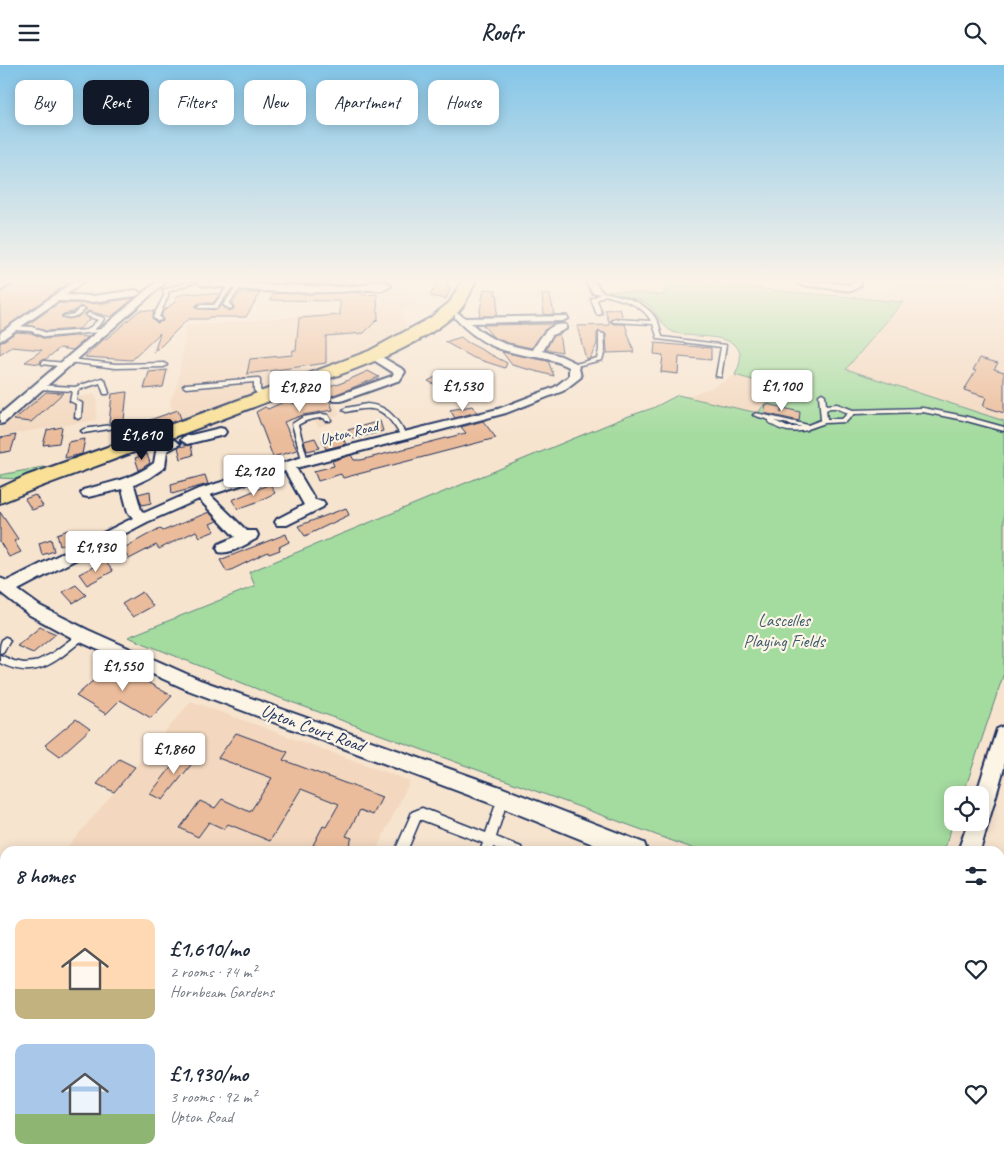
<!DOCTYPE html>
<meta charset="utf-8">
<style>
:root{--surface:#fff;--page:#f6f6f7;--text:#1f2937;--muted:#747a83;--accent:#111827}
body{margin:0;font-family:Caveat,sans-serif;background:var(--page);color:var(--text);height:100vh;display:flex;flex-direction:column;font-size:19px;white-space:nowrap}
*{box-sizing:border-box;margin:0}
p{font-size:16px;color:var(--muted)}
.icon{flex:none;width:28px;height:28px;fill:none;stroke:currentColor;stroke-width:2;stroke-linecap:round;stroke-linejoin:round}
.map{position:relative;flex:1;overflow:hidden}
.drawer{position:absolute;left:0px;top:781px;width:1005px;height:321px;display:flex;flex-direction:column;background:var(--surface);border-radius:15px 15px 0 0;box-shadow:0 2px 12px #0003}
.drawer>*{flex:none}
.guide{position:absolute;left:15px;top:15px;width:500px;height:45px;display:flex;gap:10px}
.controls{position:absolute;left:944px;top:721px;display:grid;gap:10px}
.controls a{display:grid;place-items:center;width:45px;height:45px;border-radius:10px;background:var(--surface);box-shadow:0 2px 12px #0003;font-size:25px}
.price{position:absolute;translate:-50% -42px;padding:0 11px;border-radius:5px;background:#fff;color:#222;font-size:16px;line-height:32px;filter:drop-shadow(0 1px 2px #0008)}
.price::after{content:'';position:absolute;left:50%;top:30px;width:15px;height:11px;margin-left:-8px;background:inherit;clip-path:polygon(0 0,100% 0,50% 100%)}
.price.on{background:var(--accent);color:#fff}
ul{padding:0;list-style:none}
li{display:flex;align-items:center;gap:15px;height:125px;padding:0 15px}
li span{display:grid;place-items:center;flex:none;width:140px;height:100px;border-radius:10px;color:#555}
li>.icon{margin-inline-start:auto}
span .icon{width:60px;height:60px;fill:#fffc;stroke-width:1}
li b{font-size:21px}
h2{display:flex;justify-content:space-between;align-items:center;height:60px;padding:0 15px;font-size:21px}
.chip{padding:0 18px;border-radius:10px;background:var(--surface);box-shadow:0 2px 12px #0003;font-size:18px;line-height:45px}
.chip.on{background:var(--accent);color:#fff}
header{display:flex;justify-content:space-between;align-items:center;height:65px;padding:0 15px;background:var(--surface);font-size:22px;font-weight:700}
.map>svg:first-child{display:block}
.built{fill:#f3d8bf}
.green{fill:#a4db9f;stroke:#60857e}
.building{fill:#ebbc9b;stroke:#1b2f5e;fill-rule:evenodd}
.lines{fill:none;stroke-linecap:round;stroke-linejoin:round}
.lane-casing{stroke:#1b2f5e;stroke-width:3}
.street-casing{stroke:#1b2f5e;stroke-width:4}
.primary-casing{stroke:#1b2f5e;stroke-width:4}
.lane{fill:#fcf5e5;fill-rule:evenodd}
.street{fill:#fcf5e5;fill-rule:evenodd}
.primary{fill:#f9e096;fill-rule:evenodd}
.labels{text-anchor:middle;dominant-baseline:central;stroke-width:4.5;stroke-linejoin:round;paint-order:stroke}
.far-street-label{font-size:15px;fill:#1b2f5e;stroke:#fcf5e5}
.park-label{font-size:18px;fill:#3d5a6e;stroke:#fcf5e5}
.street-label{font-size:18px;fill:#1b2f5e;stroke:#fcf5e5}
</style>
<header><svg class="icon" aria-label="menu" viewBox="0 0 24 24"><path d="M4 6h16M4 12h16M4 18h16"/></svg>Roofr<svg class="icon" aria-label="search" viewBox="0 0 24 24"><circle cx="10" cy="10" r="6"/><path d="M15 15l6 6"/></svg></header>
<div class="map">
<svg width="1004" height="1102" viewBox="0 0 1004 1102">
<rect width="100%" height="100%" fill="#f7e4cf"/>
<filter id="ink" filterUnits="userSpaceOnUse"><feTurbulence type="fractalNoise" baseFrequency=".02" numOctaves="2"/><feDisplacementMap in="SourceGraphic" scale="10" xChannelSelector="R" yChannelSelector="G"/><feConvolveMatrix kernelMatrix="1 2 1 2 8 2 1 2 1" color-interpolation-filters="sRGB"/></filter>
<g filter="url(#ink)">
<path class="built" d="M892,217H1004V356L846,304L903,237Z
M388,224L418,236L408,242L401,243L407,266L380,278L373,284L328,304L175,360L170,336L178,317L186,261L359,246V240L384,238L382,226Z
M735,310L777,321L758,348L685,332L713,322Z
M55,327L71,328L73,333L94,329L97,334L96,355L0,371V363L37,331Z
M335,339L340,350L333,352L334,357L318,362L314,355L297,360L302,394L290,350Z
M191,636L410,716L376,786H64Z
M5,855V1098H219L217,1102H0V861Z"/>
<path class="green" d="M665,217H687L903,237L846,304L1004,356V608L963,730H952L953,758L944,786H700L272,630L128,572L255,521L249,507L626,352L653,343L678,330L758,348L777,322L735,310C759,262 695,276 673,267C661,262 658,247 647,239C636,231 617,232 608,225L664,230Z
M43,402H48V407L19,414L0,413V410Z
M1000,952L1004,953V1102H183L186,1098H1000Z
M5,989V1098H156V1102H0V990Z"/>
<path class="building" d="M16,217H70L0,266V228Z
M281,217H356V219L334,220Z
M437,217H449L446,222H451L446,234L430,231Z
M484,224L496,225L495,230H498L496,251H479Z
M359,227L364,230L377,229L378,254L364,268L326,271V298L247,309L250,294L292,290L293,285H296L299,253L340,250V236L270,235L274,228Z
M185,228L220,229L213,238H200L196,240V243L217,245L221,240L229,246L234,244L232,239L240,228H260L246,252H209L207,254H188L154,288L160,268L132,295L85,292L104,274H106L140,245L154,246L152,253L157,258L163,256L161,252L163,246L175,237L176,232Z
M550,229L554,249L544,250L542,230Z
M134,233L111,252L88,246L84,250L90,254L79,264L46,266L27,260L59,238H111L112,236ZM80,241L87,244L78,252L69,254L61,252L63,249L73,247Z
M620,244L623,253L615,252L610,256L613,259H625L634,287L607,288L606,269L599,266L597,268V279L590,293L586,294L577,261L610,260L605,245Z
M556,259L544,265L532,283L508,278L493,272L483,260Z
M16,267L31,268L45,274L74,271L88,272L73,285L60,283L46,294L41,295L40,299L25,297L42,285L12,282L0,290V278Z
M559,269L562,287L546,284L553,271Z
M461,272L467,277L507,298L505,303L474,293L445,277Z
M655,278L711,283V295L679,292L678,309L661,307L663,290L654,289Z
M502,287L548,296L554,311L512,300Z
M980,293L998,298L994,304L1004,307V348L983,341L986,332L964,325L976,306L973,305Z
M167,305L163,322L144,324L149,307Z
M368,306L379,312L332,331L329,334L333,345L303,350L284,357L297,385L273,392L256,347L265,342L268,344L288,335L294,339L335,319L337,320Z
M439,310L452,317L441,323L428,316Z
M46,327L63,328L31,357L14,355Z
M127,327L124,355L109,358L112,329Z
M766,339L781,342V348L783,343L800,347L799,356L764,348Z
M472,341L477,347L455,353L450,345Z
M178,345L181,354L152,364L147,356Z
M380,356L383,366L353,374L348,365Z
M483,356L496,373L343,413L341,409L318,416L314,406L334,401L332,396L351,390L354,395H361L466,368L461,362Z
M62,362L59,378L43,380L47,365Z
M16,370L11,386L0,388V373Z
M341,370L346,379L326,384L322,375Z
M315,373L320,383L307,386L304,376Z
M85,374L82,389L65,393L68,377Z
M191,380L193,390L181,394L178,382Z
M147,389L150,398L139,405L135,393Z
M205,410L208,419L172,429L171,419Z
M270,419L275,428L259,436L238,444L232,435Z
M150,426L151,438L142,440L138,429Z
M35,430L43,441L32,445L25,434Z
M346,443L349,450L305,471L298,461Z
M0,447L18,474L14,476L21,487L9,492L0,477Z
M209,447L217,456L210,459L215,466L200,472L196,466L159,484L156,480L129,494L122,484L160,463L163,466Z
M68,465L75,475L60,481L57,469Z
M286,469L289,477L279,482L280,485L269,489L268,487L227,507L220,495Z
M51,474L54,486L42,490L39,478Z
M105,496L113,506L87,520L79,509Z
M76,520L86,530L73,538L63,527Z
M142,527L153,541L133,552L122,539Z
M40,562L56,569L33,588L17,581Z
M113,598L172,631L151,653L120,635L106,649L76,631Z
M76,654L90,664L60,691L45,680Z
M236,668L288,687L283,695L382,732L373,750L360,745L346,771L352,773L346,786H328L313,780L323,761L326,762L339,739L301,724L270,776L228,759L224,764L209,757L198,772L180,763L200,736L215,743L222,734L250,747L272,713L218,693Z
M185,685L198,691L163,735L150,729Z
M119,694L135,702L114,727L97,719Z"/>
<g class="lines">
<defs>
<path id="lane" d="M188,217H195L168,227V231L159,252L162,255L157,256L153,252L164,231L163,225Z
M228,221L232,222L217,243H198L197,242L200,240H214Z
M237,221L241,222L229,239L233,242L230,244L223,240Z
M596,225C619,231 646,234 658,257C659,260 661,267 662,272L726,280L721,312L716,311L721,282L658,274L653,259L613,257L612,256L615,254L651,256C641,238 624,236 605,230L597,235L602,249L597,250L591,234L600,229L594,226Z
M80,243L85,244C79,250 71,255 63,251L74,249Z
M89,248L104,253L103,256L94,265L108,263L111,265L110,266L45,272L31,266L15,265L12,263L15,261L32,262L46,268L87,265L98,255L87,251L86,250Z
M599,268L604,269L605,285L602,295L572,302V300L597,293L599,285Z
M70,294L116,299L164,298L167,300L164,302L116,303L68,297V295Z
M44,296L66,298L69,300L66,302L42,299V297Z
M102,313L105,315L109,328L108,329H104L100,318L78,325L76,335L82,338L81,352L78,354L75,352L76,339L70,336L72,326L39,324L36,322L39,320L75,322Z
M257,313L260,315V325L267,333L266,334H262L254,325V317L186,323L183,321L186,319Z
M822,328L825,330L826,340L837,339L853,345L923,343L964,351L1004,362V366L963,355L923,347L854,349L846,357L825,358L808,364L807,365C793,368 780,367 769,357V355L753,350L756,348L808,360L821,355L819,330ZM830,343H836L848,348L842,354H827L826,345ZM775,356L802,362H787Z
M367,339C389,341 396,353 407,371L406,372H402C384,345 380,339 346,347L343,345L346,343Z
M322,349L328,350L331,355L330,356H326L324,353C314,353 306,355 298,360L308,396L305,398H303L292,359L303,352Z
M130,357L133,359L140,379L139,380H135L134,379L128,361L84,368L81,366L84,364Z
M82,566L85,567L86,570L85,573C57,595 38,617 0,598V590L14,596L24,598L34,597L51,589Z
M5,572L8,573L10,576L3,587L0,588C0,582 0,575 5,572Z
M503,728L507,729L508,733L496,772L521,782L523,786H503L493,782L492,786H480L483,778L422,755H420L407,786H395L412,747L422,743L486,768L498,733L499,729Z"/>
<path id="street" d="M3,217H14L0,226V219Z
M73,217H83L66,230L93,231L136,225L141,228L136,231L93,237L58,236L0,276V268Z
M156,217H166L4,358L0,359V349Z
M197,217L334,222L367,220L369,217H387L391,221C382,228 375,224 366,225C311,230 255,227 201,220Z
M586,217H595L601,226L599,228H593Z
M797,217H825L850,220L853,217H861V220L852,226L801,220Z
M458,248L465,253L566,251L568,253L563,256L471,258C490,276 508,281 533,285C541,272 548,257 566,260V264L552,270L543,286L561,291L578,299L581,312L563,326L506,348L296,403L315,435L323,436L325,439L323,442L287,460H277L275,457L277,454L304,440L285,406L210,430L247,466H256L258,470L256,474C246,479 230,490 219,487L217,483L219,479L235,472L199,434L147,457L18,525L40,541L88,565L200,615L503,723L644,778L647,786H610L503,743L188,625L76,575L28,549L0,527V513L7,516L133,453L128,447L122,424L88,432L83,431L81,428L83,425C108,418 133,414 154,398L157,381L174,375L180,379L167,386L165,402L149,413L134,420L141,445L144,448L196,425L306,391L498,344L555,322L569,311V302C558,296 548,294 536,292C501,287 479,279 455,253V249Z
M373,287L404,305L405,307L400,315L341,336H333L331,334L333,332L392,311L394,308L369,292L368,290Z
M220,363L224,364L226,367L224,370L187,379L181,375L183,372Z
M1004,661V703L980,786H958L968,758H980V730H976L995,670L997,664Z
M1000,913L1004,914V938L1000,937Z"/>
<path id="primary" d="M461,217H475C471,227 466,239 458,247C414,287 350,305 295,326C211,359 126,390 42,421L0,438V423L26,411L220,342L369,286L430,253L450,237Z"/>
</defs>
<use href="#lane" class="lane-casing"/>
<use href="#street" class="street-casing"/>
<use href="#primary" class="primary-casing"/>
<use href="#lane" class="lane"/>
<use href="#street" class="street"/>
<use href="#primary" class="primary"/>
</g>
</g>
<linearGradient id="sky" x2="0" y2="1"><stop stop-color="#83c5e8"/><stop offset="0.58" stop-color="#fbf3e9"/><stop offset="1" stop-color="#fbf3e9" stop-opacity="0"/></linearGradient>
<rect width="1004" height="371" fill="url(#sky)"/>
<g class="labels">
<g class="far-street-label">
<text transform="translate(349 368) rotate(-14)">Upton Road</text>
</g>
<g class="park-label">
<text x="784" y="555">Lascelles<tspan x="784" dy="21">Playing Fields</tspan></text>
</g>
<g class="street-label">
<text transform="translate(313 663) rotate(20)">Upton Court Road</text>
</g>
</g>
</svg>
<div class="controls">
<a><svg class="icon" aria-label="locate" viewBox="0 0 24 24"><circle cx="12" cy="12" r="6"/><path d="M12 2v4M12 18v4M2 12h4M18 12h4"/></svg></a>
</div>
<b class="price" style="left:463px;top:347px">£1,530</b>
<b class="price" style="left:782px;top:347px">£1,100</b>
<b class="price" style="left:300px;top:348px">£1,820</b>
<b class="price on" style="left:142px;top:396px">£1,610</b>
<b class="price" style="left:254px;top:432px">£2,120</b>
<b class="price" style="left:96px;top:508px">£1,930</b>
<b class="price" style="left:123px;top:627px">£1,550</b>
<b class="price" style="left:174px;top:710px">£1,860</b>
<div class="guide">
<a class="chip">Buy</a>
<a class="chip on">Rent</a>
<a class="chip">Filters</a>
<a class="chip">New</a>
<a class="chip">Apartment</a>
<a class="chip">House</a>
</div>
<section class="drawer">
<h2>8 homes<svg class="icon" aria-label="filters" viewBox="0 0 24 24"><path d="M4 7h16M4 17h16"/><circle cx="9" cy="7" r="2"/><circle cx="15" cy="17" r="2"/></svg></h2>
<ul>
<li><span style="background:linear-gradient(#ffd9b3 70%,#c2b280 0)"><svg class="icon" aria-label="home" viewBox="0 0 24 24"><path d="M3 11l9-7 9 7M6 9v11h12V9"/></svg></span><div><b>£1,610/mo</b><p>2 rooms · 74 m²</p><p>Hornbeam Gardens</p></div><svg class="icon" aria-label="heart" viewBox="0 0 24 24"><path d="M12 20l-8-8c-3-5 5-10 8-4 3-6 11-1 8 4z"/></svg></li>
<li><span style="background:linear-gradient(#a9c7e8 70%,#8fb573 0)"><svg class="icon" aria-label="home" viewBox="0 0 24 24"><path d="M3 11l9-7 9 7M6 9v11h12V9"/></svg></span><div><b>£1,930/mo</b><p>3 rooms · 92 m²</p><p>Upton Road</p></div><svg class="icon" aria-label="heart" viewBox="0 0 24 24"><path d="M12 20l-8-8c-3-5 5-10 8-4 3-6 11-1 8 4z"/></svg></li>
</ul>
</section>
</div>
